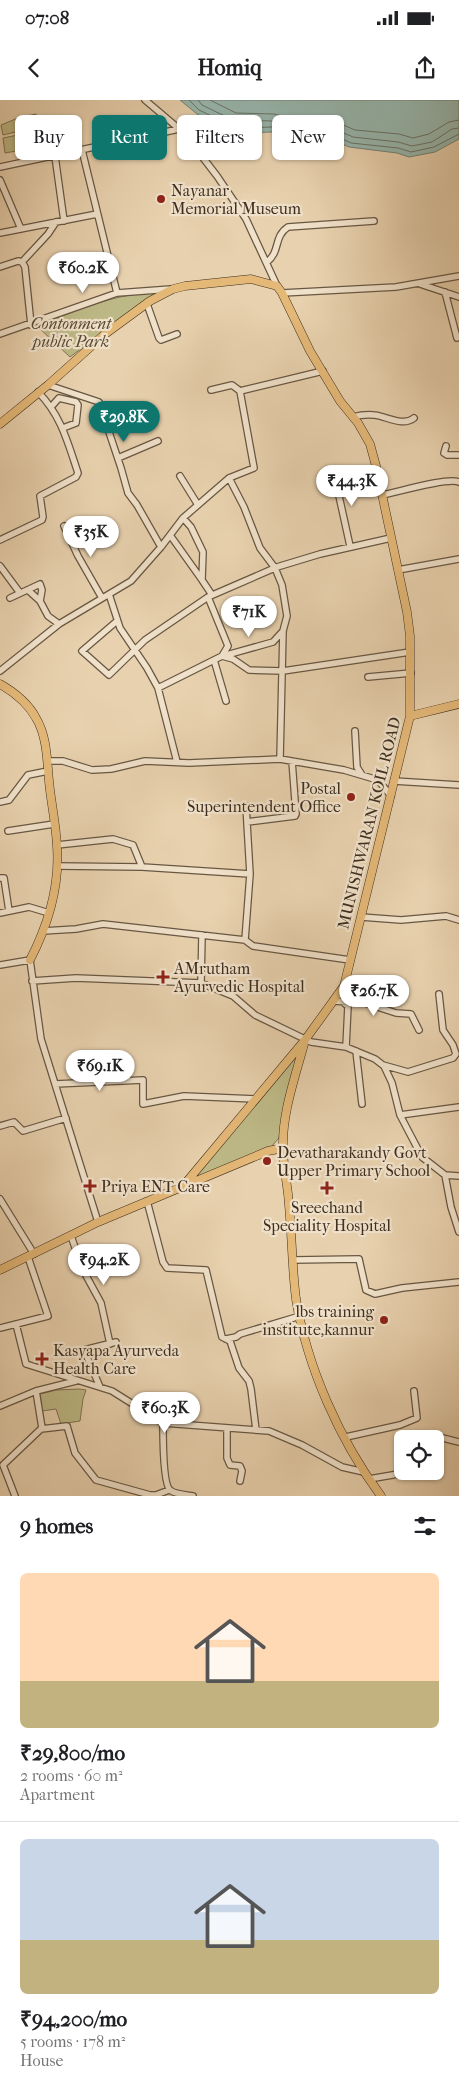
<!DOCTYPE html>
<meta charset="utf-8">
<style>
:root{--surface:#fff;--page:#f6f6f6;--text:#202124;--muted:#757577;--line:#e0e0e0;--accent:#0f766e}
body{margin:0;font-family:"IM FELL French Canon",serif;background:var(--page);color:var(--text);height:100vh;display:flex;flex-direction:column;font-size:19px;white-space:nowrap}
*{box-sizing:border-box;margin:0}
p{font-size:16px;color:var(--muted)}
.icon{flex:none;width:28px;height:28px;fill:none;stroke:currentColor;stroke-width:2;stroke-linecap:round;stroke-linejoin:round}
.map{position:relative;height:1396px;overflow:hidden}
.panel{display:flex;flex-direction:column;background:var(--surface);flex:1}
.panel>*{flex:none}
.banner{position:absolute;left:15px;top:15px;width:430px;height:45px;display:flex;gap:10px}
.buttons{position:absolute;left:394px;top:1330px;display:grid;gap:10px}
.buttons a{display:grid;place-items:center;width:50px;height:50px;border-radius:8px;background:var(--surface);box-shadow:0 1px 4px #0004;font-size:25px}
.price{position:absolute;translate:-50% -42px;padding:0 11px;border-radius:18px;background:#fff;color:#222;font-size:16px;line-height:32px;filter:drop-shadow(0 1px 2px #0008)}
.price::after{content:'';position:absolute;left:50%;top:30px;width:15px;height:11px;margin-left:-8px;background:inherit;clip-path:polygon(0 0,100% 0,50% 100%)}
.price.on{background:var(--accent);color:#fff}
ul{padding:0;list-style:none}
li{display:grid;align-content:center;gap:10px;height:265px;padding:0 20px}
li+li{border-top:1px solid var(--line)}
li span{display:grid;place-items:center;height:155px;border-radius:8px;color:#555}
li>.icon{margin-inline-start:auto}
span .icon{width:90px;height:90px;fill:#fffc;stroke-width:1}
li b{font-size:21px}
h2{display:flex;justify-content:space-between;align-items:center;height:60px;padding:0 20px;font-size:21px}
.tag{padding:0 18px;border-radius:8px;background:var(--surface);box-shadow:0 1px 4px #0004;font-size:18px;line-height:45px}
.tag.on{background:var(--accent);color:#fff}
.status{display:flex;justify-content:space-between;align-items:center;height:35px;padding:0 25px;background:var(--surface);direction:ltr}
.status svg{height:14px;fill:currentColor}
header{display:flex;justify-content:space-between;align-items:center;height:65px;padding:0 20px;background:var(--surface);font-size:22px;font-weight:800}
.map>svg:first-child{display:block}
.green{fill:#bdb986;stroke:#7e7452}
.water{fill:#97b7ae;stroke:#738075}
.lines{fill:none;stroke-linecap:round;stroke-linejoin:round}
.shore{stroke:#6a7266;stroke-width:1}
.minor-casing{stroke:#685743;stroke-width:8}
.major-casing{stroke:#3e2e1f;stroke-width:9}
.minor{stroke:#f0e1ca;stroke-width:5.5}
.major{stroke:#e4b877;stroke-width:8}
.poi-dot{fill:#8f2418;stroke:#f0e1ca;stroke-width:2}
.labels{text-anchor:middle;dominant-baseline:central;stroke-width:4.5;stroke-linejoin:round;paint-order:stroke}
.poi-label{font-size:16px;fill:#3e2e1f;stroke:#f0e1ca;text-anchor:start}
.park-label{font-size:16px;font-style:italic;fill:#574a34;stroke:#f0e1ca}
.street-label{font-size:16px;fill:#3e2e1f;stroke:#f0e1ca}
</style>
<div class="status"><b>07:08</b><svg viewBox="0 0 49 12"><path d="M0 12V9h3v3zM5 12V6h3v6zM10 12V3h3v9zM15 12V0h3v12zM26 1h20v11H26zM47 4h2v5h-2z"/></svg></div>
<header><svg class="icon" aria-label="back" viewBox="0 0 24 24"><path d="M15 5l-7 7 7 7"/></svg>Homiq<svg class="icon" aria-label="share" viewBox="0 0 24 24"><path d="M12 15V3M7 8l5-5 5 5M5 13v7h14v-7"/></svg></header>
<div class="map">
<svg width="459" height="1396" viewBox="0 0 459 1396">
<rect width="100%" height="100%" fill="#e8d1ae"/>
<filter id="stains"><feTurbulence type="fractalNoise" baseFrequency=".004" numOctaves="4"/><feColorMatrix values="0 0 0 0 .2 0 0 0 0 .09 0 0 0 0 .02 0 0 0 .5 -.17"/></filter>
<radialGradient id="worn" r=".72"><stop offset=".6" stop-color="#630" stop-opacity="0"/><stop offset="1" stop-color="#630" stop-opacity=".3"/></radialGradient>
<path class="green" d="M36,14L38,22L36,27L3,35L1,25L18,18Z
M38,31L42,35L44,46L5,53L3,38Z
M149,193L154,194L70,257L37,226C73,212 110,195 149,193Z
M303,945L284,1007L279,1038L271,1047L189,1081Z
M79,1289L86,1290L83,1299L80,1321L61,1324L56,1309L42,1311L40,1294L56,1290Z"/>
<path class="water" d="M180,0H459V39L435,52L409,57L397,53L349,47L331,39L313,42L299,41L271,32L244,33L230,31L197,14Z"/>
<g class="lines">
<path class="shore" d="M189,0L199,10L232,26L245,28L272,27L301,36L313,37L332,34L351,43L398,48L411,52L434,47L459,34
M198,0L202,5L233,20L273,21L302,30L314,31L332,28L353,37L398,42L412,46L432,42L452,29L459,28
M210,0L236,13L274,14L314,23L334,21L355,30L399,34L413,38L429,34L449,22L459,20"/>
<defs>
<path id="minor" d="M145,0L184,33L217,76L246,119L277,186
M82,50L117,193
M55,56L64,121
M0,67L179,29
M0,80L21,129
M0,133L97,114
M22,162L25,167L31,225
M22,162L48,134L56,122
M267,162C281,151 273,137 288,127L374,121
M0,167L18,161L22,162
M420,184L459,197
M445,192L457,238
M282,193L396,187L459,176
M147,204L159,238L161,240L177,234
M0,234L117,193L171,189
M48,285L99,302L121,368L128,393L137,405L161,447
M211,290L232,285L240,291
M51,307L59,298L76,302L78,305L76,323L63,328
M353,317C360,315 366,314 374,315C386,316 403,327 414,318
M446,346L444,353L447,355H459
M118,358L158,341
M337,370L339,396L350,446
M180,376L198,405
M229,378L254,368L240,291L323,271
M382,395C398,392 448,377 459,382
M183,418L229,378L244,407L260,448L275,468L282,485L287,516L283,531L280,659
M64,426L78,456L102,498
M170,435L202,480
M0,440L42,420L43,417L40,396L76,377L78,373C68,343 61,315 38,292
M0,466L20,493
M398,470L459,459
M29,491L40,501L48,516L59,524
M109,494L120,528L147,568L158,588
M10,498L40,484L42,490L40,501
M117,521L82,551L109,575L145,540L208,497L277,467L320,454L391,438
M222,556L233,559L249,570L283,571L410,552
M223,556L273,542L283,531
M214,560L226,601
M0,571L59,524L131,481L161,447L183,418L191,427L203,452L202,480L212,495
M368,577L411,573
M355,631L357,667L362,675
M48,661H63L92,670L111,669L145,661L189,663L280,659L344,670L378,680L391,696
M292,661L296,714
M177,662L158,588L222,556L228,546L208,497
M394,681L459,685
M0,702L9,700L28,675L48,671
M246,706L250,774
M247,722L295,716
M8,731L54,724
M57,766L142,767
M0,778H4L9,811
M0,813L29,807L49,813
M361,817L401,820L446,816L459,820
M43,831L76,829L103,824L245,840L250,774L142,767L133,745L113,739L57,745
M245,840L253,846L350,860
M0,865L30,860L41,939L98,1122
M32,881L76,878L201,883L233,896L255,915L311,942L346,947L375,959L384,966L392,983L400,1015L422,1057L445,1075L459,1076
M201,883L202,835
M333,901L365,903L396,913L411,914L419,930
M344,903L348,906L346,947
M356,951L362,1004
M383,965L408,972L453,958L456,954L453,945L443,930L439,894
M55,984L143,980V1004L184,996L256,999
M400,1015L459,1007
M0,1026L14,1022L23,1031L66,1018
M445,1075L451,1107L459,1132
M0,1099L34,1154
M147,1101L163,1162L167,1168L206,1170L222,1237L230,1241L239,1268L249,1281L251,1289L256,1330
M71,1136L83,1170L101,1203L110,1244
M293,1160L359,1159L366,1190L375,1194L402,1188L459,1182
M16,1224L26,1264L112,1291L163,1323L269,1331L302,1345L342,1367L364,1372
M0,1228L48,1216L28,1157
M226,1239L236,1237L240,1234L300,1216
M100,1287L84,1250L116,1242
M0,1306L36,1291L76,1281
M163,1323C163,1334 163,1384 170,1390C174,1394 187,1395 193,1396
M227,1328V1358L230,1365L240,1366L242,1371L240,1381
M41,1329L67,1326L75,1353L96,1380L150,1395H156L169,1390
M346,1337L400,1325L417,1318L414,1291
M418,1339V1335L427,1334L459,1342
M369,1379L416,1371
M15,1396L3,1365L42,1328L36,1291"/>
<path id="major" d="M0,324L48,285L105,234L150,201L173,189L185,186L251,179L277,186L282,193L310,251L340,301L358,323L370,344L376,366L407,512L410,536V616L344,886L305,940L184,1085
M0,584C14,592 28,603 36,618C47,636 47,660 49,681C51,703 56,724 57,746C60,786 48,825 30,860
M410,616L459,604
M304,944C295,978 282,1013 283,1048C283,1067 288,1086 289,1105C292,1136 292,1168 296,1199C307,1267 340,1341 381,1396
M0,1170L98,1122L268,1051L283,1048"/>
</defs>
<use href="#minor" class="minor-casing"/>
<use href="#major" class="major-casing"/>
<use href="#minor" class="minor"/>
<use href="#major" class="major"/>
</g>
<g class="poi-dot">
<circle cx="161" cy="99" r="5"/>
<circle cx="351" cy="697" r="5"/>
<path d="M160.5 869.5h5v5h5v5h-5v5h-5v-5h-5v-5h5z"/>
<circle cx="267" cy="1061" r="5"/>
<path d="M87.5 1078.5h5v5h5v5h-5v5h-5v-5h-5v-5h5z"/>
<path d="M324.5 1080.5h5v5h5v5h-5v5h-5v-5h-5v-5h5z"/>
<circle cx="384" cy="1220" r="5"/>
<path d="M39.5 1251.5h5v5h5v5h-5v5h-5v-5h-5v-5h5z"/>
</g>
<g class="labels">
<g class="poi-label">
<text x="171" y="90">Nayanar<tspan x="171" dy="18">Memorial Museum</tspan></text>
<text x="341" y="688" text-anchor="end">Postal<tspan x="341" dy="18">Superintendent Office</tspan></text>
<text x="174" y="868">AMrutham<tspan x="174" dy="18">Ayurvedic Hospital</tspan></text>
<text x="277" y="1052">Devatharakandy Govt<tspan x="277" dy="18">Upper Primary School</tspan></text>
<text x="101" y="1086">Priya ENT Care</text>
<text x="327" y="1107" text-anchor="middle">Sreechand<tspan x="327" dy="18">Speciality Hospital</tspan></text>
<text x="374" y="1211" text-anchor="end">lbs training<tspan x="374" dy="18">institute,kannur</tspan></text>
<text x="53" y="1250">Kasyapa Ayurveda<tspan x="53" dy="18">Health Care</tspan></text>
</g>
<g class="park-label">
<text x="71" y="223">Contonment<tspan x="71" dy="18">public Park</tspan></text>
</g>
<g class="street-label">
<text transform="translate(369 723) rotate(-76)">MUNISHWARAN KOIL ROAD</text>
</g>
</g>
<rect width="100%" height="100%" filter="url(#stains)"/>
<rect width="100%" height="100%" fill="url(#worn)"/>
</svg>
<div class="buttons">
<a><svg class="icon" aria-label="locate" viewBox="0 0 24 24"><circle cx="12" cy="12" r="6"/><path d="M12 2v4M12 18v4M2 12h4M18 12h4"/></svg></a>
</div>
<b class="price" style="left:83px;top:194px">₹60.2K</b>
<b class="price on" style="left:124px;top:343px">₹29.8K</b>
<b class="price" style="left:352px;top:407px">₹44.3K</b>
<b class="price" style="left:91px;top:458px">₹35K</b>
<b class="price" style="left:249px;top:538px">₹71K</b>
<b class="price" style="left:374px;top:917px">₹26.7K</b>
<b class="price" style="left:100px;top:992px">₹69.1K</b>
<b class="price" style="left:104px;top:1186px">₹94.2K</b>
<b class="price" style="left:165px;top:1334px">₹60.3K</b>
<div class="banner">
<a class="tag">Buy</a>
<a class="tag on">Rent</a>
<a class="tag">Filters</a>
<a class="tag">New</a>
</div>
</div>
<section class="panel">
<h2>9 homes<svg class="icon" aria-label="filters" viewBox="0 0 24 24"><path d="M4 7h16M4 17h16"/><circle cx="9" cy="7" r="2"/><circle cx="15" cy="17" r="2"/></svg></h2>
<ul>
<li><span style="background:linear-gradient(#ffd9b3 70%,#c2b280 0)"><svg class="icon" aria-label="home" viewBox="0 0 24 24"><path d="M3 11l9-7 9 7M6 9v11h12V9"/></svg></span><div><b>₹29,800/mo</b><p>2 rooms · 60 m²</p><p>Apartment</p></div></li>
<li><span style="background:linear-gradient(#c9d6e8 65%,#c2b280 0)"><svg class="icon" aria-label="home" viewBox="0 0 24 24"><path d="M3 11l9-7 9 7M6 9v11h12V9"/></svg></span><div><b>₹94,200/mo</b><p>5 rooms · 178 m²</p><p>House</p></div></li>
</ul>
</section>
